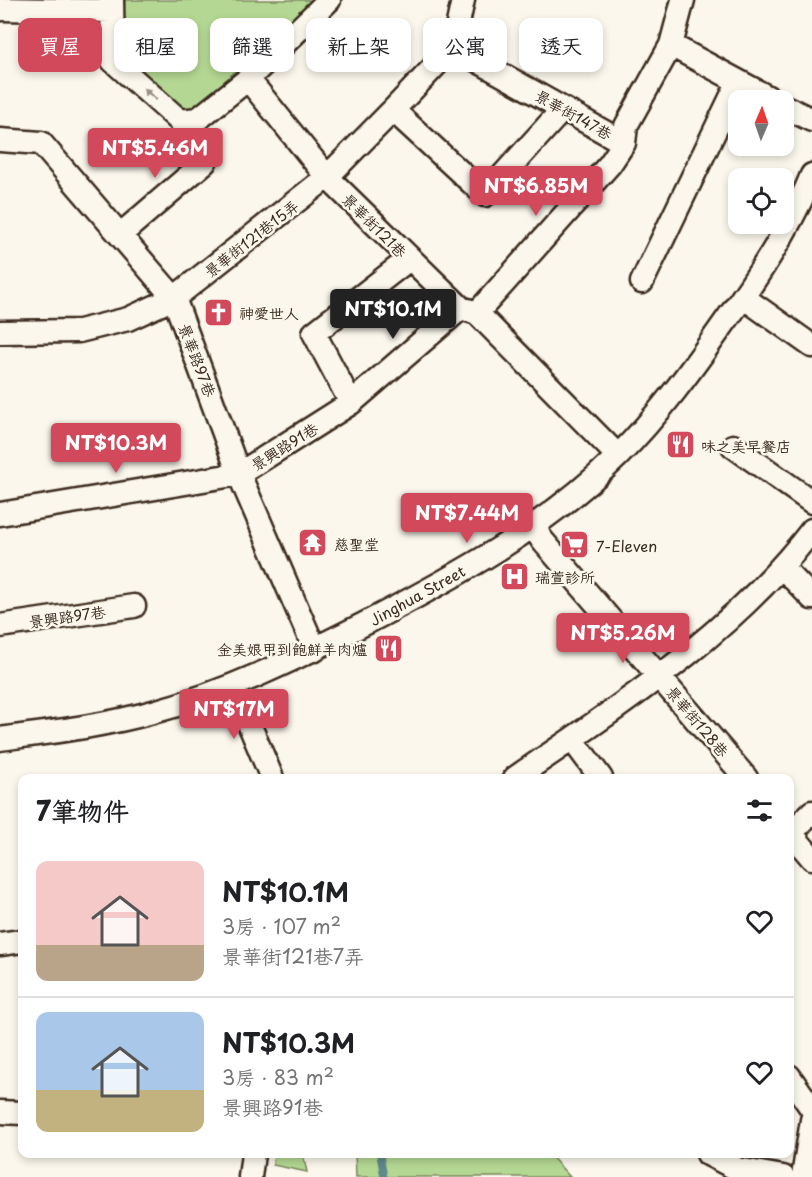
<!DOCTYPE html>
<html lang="zh-TW">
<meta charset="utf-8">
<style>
:root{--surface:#fff;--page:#f6f6f6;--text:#202124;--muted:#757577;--line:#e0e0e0;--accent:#d1495b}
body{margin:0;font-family:"Playpen Sans","LXGW WenKai TC",sans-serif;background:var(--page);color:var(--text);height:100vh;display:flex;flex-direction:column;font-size:22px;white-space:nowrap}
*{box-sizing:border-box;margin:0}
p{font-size:20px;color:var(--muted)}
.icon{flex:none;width:33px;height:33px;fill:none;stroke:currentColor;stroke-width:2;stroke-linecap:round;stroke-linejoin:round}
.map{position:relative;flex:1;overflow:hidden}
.drawer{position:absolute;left:18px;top:774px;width:776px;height:384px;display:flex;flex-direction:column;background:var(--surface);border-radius:12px;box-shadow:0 3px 9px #0003}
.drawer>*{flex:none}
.guide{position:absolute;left:18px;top:18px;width:777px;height:54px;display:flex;gap:12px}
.needle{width:39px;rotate:2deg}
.tools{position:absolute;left:728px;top:90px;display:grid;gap:12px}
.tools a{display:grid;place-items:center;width:66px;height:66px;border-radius:12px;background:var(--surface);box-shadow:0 3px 9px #0003;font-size:30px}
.price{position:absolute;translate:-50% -51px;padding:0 14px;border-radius:6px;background:var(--accent);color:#fff;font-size:20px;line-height:39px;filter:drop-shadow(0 2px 3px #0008)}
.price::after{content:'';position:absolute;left:50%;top:36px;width:18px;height:14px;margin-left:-9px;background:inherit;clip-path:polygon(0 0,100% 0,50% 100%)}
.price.selected{background:#222;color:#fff}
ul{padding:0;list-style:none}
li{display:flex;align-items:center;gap:18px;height:150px;padding:0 18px}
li+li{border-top:2px solid var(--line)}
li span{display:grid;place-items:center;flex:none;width:168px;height:120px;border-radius:12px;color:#555}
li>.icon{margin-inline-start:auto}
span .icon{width:72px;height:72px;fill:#fffc;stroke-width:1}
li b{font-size:26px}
h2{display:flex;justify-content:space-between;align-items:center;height:72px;padding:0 18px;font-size:26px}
.tag{padding:0 21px;border-radius:12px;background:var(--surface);box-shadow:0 3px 9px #0003;font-size:21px;line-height:54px}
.tag.selected{background:var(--accent);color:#fff}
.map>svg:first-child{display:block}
.green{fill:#b4d893;stroke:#788158;stroke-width:1.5}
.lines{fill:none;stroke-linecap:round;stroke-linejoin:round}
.stream{stroke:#60898b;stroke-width:7}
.minor-casing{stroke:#3b2a1e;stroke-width:27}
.minor{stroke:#fbf7ec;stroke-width:22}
.oneway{fill:#9b9085}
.labels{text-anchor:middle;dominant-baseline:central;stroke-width:5;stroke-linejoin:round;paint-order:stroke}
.street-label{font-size:15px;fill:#3b2a1e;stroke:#fbf7ec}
.poi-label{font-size:15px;fill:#3b2a1e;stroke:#fbf7ec;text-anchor:start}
</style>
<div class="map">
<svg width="812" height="1177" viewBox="0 0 812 1177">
<rect width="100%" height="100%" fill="#fbf7ec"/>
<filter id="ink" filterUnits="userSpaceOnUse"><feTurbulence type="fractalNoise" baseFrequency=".0167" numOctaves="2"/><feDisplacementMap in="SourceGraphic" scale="12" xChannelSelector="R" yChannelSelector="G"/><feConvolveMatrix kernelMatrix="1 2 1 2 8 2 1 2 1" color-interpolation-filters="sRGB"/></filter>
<g filter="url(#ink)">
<path class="green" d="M123,0H314L194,109L181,108L122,57Z
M274,1154H303L307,1172L273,1165Z
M355,1154H549L570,1177H356Z"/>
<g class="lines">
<path class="stream" d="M380,1155L384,1177"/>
<defs>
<path id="minor" d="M112,0L113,61L180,121L198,119L248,79L329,0
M0,9L111,11
M671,45L773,100
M453,47L624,143
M248,79L327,177L461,308L477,313L618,456
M783,106L812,120
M393,110L485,195L563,109
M0,140L41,143L174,298L239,474L315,650
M120,235L205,162L180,121
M642,282L738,83
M743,297L812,346
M477,313L610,164L624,143L626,126L671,45L683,0
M0,332L79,331L128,319L174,298L327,177L393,110L453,47L463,0
M351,403L314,333L409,259
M733,446L812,502
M0,514L239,474L351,403L461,308
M534,527L542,540L746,778
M783,568L812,598
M0,626L134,606
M233,686L272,778
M0,739C51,732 103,726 153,712C228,692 295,659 364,624C455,577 545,528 618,456C659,415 692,369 725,322C758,277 791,227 812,175
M572,739L601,778
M515,778C621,705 733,633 812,530
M789,831L812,858
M789,835L812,812
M0,944L22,941
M789,1076L812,1109
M0,1112L22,1113
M708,1154L737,1169L783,1177
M250,1177L253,1154
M803,1177L812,1120"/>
</defs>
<use href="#minor" class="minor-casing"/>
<use href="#minor" class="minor"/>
</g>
<defs><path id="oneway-solid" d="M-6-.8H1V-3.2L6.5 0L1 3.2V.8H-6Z" transform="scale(1.5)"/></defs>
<use class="oneway" href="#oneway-solid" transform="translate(150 94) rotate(-138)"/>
</g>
<defs>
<symbol id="church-square" viewBox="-11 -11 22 22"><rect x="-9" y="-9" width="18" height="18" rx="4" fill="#d1495b" stroke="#fbf7ec"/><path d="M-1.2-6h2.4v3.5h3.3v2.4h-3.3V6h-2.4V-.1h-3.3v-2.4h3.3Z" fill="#fff"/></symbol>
<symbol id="restaurant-square" viewBox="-11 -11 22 22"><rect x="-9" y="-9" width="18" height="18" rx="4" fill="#d1495b" stroke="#fbf7ec"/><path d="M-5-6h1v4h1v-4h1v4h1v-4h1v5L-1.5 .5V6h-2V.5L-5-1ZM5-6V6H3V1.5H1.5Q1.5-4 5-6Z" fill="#fff"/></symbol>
<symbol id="temple-square" viewBox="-11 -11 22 22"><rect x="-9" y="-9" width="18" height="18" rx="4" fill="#d1495b" stroke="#fbf7ec"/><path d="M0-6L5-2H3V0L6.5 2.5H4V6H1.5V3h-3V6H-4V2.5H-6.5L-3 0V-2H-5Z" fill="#fff"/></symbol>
<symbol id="supermarket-square" viewBox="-11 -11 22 22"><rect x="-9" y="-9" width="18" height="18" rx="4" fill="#d1495b" stroke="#fbf7ec"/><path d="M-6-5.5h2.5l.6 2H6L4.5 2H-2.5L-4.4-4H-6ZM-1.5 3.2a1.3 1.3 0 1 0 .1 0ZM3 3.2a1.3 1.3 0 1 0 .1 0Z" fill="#fff"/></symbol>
<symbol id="hospital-square" viewBox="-11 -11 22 22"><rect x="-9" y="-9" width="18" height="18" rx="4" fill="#d1495b" stroke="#fbf7ec"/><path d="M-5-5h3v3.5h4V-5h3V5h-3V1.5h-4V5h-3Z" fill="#fff"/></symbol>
</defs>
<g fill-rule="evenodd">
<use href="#church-square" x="202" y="296" width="33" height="33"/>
<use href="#restaurant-square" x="664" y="428" width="33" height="33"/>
<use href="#temple-square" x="296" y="526" width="33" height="33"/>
<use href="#supermarket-square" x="558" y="528" width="33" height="33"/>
<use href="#hospital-square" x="498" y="560" width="33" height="33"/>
<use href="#restaurant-square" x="372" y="632" width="33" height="33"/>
</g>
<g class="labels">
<g class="street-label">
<text transform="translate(574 114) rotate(29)">景華街147巷</text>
<text transform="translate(375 225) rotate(45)">景華街121巷</text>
<text transform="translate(251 238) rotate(-38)">景華街121巷15弄</text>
<text transform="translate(198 360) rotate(69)">景華路97巷</text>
<text transform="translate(284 446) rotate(-32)">景興路91巷</text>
<text transform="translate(417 595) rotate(-29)">Jinghua Street</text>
<text transform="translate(67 616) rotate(-8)">景興路97巷</text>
<text transform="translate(698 721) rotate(50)">景華街128巷</text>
</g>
<g class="poi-label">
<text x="239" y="312">神愛世人</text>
<text x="701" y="445">味之美早餐店</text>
<text x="334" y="543">慈聖堂</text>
<text x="596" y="545">7-Eleven</text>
<text x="535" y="576">瑞萱診所</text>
<text x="367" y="648" text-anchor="end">金美娘甲到飽鮮羊肉爐</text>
</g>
</g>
</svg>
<div class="tools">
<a><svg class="needle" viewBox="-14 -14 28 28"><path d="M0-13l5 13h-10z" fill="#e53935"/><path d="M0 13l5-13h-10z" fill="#757577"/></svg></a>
<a><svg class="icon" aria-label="locate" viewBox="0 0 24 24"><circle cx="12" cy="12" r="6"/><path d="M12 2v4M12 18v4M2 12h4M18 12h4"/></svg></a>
</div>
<b class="price" style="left:155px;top:179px">NT$5.46M</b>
<b class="price" style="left:536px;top:217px">NT$6.85M</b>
<b class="price selected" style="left:393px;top:340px">NT$10.1M</b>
<b class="price" style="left:116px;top:474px">NT$10.3M</b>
<b class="price" style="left:467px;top:544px">NT$7.44M</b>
<b class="price" style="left:623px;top:664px">NT$5.26M</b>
<b class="price" style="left:234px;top:740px">NT$17M</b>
<div class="guide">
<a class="tag selected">買屋</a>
<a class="tag">租屋</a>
<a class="tag">篩選</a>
<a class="tag">新上架</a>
<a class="tag">公寓</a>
<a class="tag">透天</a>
</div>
<section class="drawer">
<h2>7筆物件<svg class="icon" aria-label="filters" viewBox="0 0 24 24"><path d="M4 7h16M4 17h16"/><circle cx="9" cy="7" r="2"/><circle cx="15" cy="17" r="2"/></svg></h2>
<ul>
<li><span style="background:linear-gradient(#f6c9c9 70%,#b9a48a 0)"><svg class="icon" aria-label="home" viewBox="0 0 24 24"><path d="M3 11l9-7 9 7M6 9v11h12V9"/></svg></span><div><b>NT$10.1M</b><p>3房 · 107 m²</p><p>景華街121巷7弄</p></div><svg class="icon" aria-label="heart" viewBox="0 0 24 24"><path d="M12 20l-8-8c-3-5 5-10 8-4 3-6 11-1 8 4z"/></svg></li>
<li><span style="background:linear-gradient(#a9c7e8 65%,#c2b280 0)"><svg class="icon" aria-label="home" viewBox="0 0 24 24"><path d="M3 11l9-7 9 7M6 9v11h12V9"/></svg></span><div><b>NT$10.3M</b><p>3房 · 83 m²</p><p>景興路91巷</p></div><svg class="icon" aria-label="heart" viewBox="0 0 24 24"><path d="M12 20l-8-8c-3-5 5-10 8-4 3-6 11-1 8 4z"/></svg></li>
</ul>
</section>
</div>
